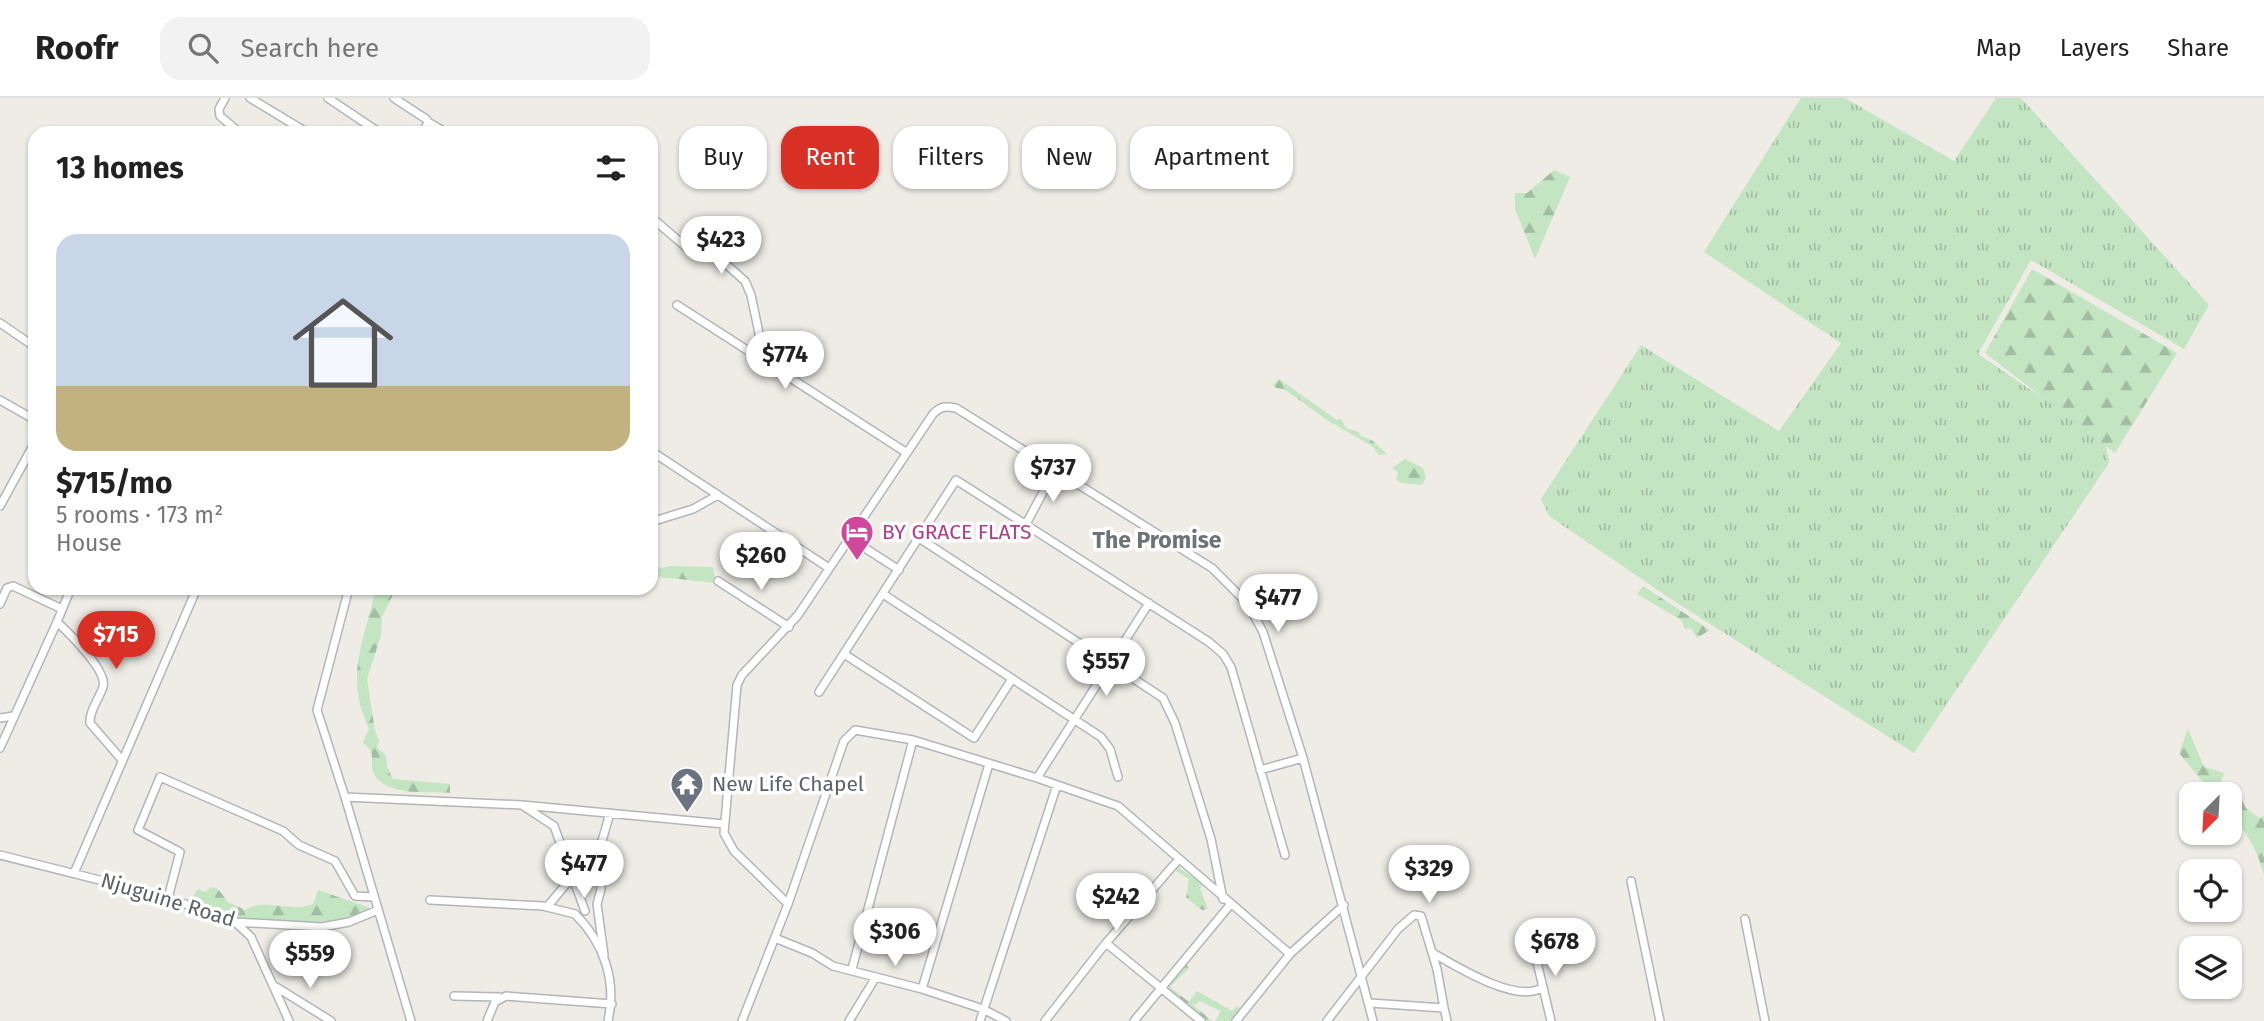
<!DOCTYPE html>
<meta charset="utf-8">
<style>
:root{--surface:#fff;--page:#f2f2f2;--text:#222;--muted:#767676;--line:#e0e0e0;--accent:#d93025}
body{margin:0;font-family:"Fira Sans",sans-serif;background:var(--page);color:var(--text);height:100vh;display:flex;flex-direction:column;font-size:26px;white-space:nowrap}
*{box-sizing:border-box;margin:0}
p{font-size:23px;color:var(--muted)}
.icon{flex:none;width:38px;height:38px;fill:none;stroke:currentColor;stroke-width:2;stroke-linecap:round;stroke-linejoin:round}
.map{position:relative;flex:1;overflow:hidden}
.details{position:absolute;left:28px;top:28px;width:630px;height:469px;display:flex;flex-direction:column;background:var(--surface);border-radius:21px;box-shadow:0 2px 5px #0004}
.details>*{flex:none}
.hud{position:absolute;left:679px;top:28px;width:665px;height:63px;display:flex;gap:14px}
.needle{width:46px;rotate:204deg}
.controls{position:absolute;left:2179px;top:684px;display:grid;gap:14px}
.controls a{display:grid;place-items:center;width:63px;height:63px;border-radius:14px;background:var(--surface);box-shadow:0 2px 5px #0004;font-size:35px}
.price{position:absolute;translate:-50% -60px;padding:0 16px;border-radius:24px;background:#fff;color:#222;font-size:23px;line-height:46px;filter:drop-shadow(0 2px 4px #0008)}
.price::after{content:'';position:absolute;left:50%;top:42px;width:21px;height:16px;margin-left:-10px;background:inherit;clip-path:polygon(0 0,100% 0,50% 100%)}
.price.current{background:var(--accent);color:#fff}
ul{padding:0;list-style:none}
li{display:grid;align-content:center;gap:14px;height:371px;padding:0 28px}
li+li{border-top:2px solid var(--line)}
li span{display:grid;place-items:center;height:217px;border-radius:21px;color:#555}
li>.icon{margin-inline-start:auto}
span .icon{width:126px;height:126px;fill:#fffc;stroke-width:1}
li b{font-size:30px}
h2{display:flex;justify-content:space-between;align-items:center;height:84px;padding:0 28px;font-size:30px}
.tag{padding:0 24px;border-radius:21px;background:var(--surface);box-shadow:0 2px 5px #0004;font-size:24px;line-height:63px}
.tag.current{background:var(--accent);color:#fff}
header{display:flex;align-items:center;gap:42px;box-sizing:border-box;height:98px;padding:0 35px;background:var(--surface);border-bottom:2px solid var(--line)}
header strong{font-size:33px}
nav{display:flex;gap:38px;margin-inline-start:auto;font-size:24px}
.search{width:490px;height:63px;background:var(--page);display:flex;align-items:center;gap:18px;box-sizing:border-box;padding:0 24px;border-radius:21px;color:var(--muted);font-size:26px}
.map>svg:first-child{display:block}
.grass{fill:url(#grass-tufts)}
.forest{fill:url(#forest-firs)}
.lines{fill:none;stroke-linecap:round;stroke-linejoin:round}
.minor-casing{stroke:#b2b5b9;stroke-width:10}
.minor{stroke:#fff;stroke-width:7}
.labels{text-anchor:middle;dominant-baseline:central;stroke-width:7;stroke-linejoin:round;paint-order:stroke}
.hotel-label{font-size:21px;fill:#b23c85;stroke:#fff;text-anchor:start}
.worship-label{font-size:21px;fill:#5b616d;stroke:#fff;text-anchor:start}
.street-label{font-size:21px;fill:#5c6064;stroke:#fff}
.neighbourhood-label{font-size:23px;font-weight:bold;fill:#6d7276;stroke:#fff}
</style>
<header>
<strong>Roofr</strong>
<div class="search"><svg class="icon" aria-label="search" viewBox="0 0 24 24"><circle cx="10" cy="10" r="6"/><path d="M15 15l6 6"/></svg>Search here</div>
<nav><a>Map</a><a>Layers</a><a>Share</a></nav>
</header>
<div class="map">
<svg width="2264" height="923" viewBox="0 0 2264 923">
<defs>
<pattern id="grass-tufts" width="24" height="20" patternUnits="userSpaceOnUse" patternTransform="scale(1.75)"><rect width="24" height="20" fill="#c3e5c2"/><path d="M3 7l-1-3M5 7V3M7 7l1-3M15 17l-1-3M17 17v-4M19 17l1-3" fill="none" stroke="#a2bda1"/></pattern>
<pattern id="forest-firs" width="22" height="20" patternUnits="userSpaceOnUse" patternTransform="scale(1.75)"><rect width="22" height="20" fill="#c3e5c2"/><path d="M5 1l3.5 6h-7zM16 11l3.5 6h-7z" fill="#a2bda1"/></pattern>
</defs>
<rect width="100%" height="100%" fill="#eeece5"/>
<path class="grass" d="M1801,0H1845L1954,63L1996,0H2021L2209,207L2184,251L2031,162L1978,256L2105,342L2109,365L1914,655L1677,505L1549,418L1541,401L1641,247L1779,333L1841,245L1704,154Z"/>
<path class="forest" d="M1554,72L1570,79L1535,161L1515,111V95H1527Z
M2032,171L2177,255L2115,355L1985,255Z
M1279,281L1337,322L1341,321L1346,330L1359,334V337L1373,343L1387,356L1379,357L1372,348L1327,322L1284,291L1276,290L1273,287Z
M1405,361L1423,370L1426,379L1422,387L1401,385L1396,381L1398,374L1392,370Z
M670,468L713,469L715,485L651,478V472Z
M1643,488L1710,532L1697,540L1691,530L1685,531L1681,522L1637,496Z
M376,490H396L382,519L381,537L367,581L375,633L379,643L377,650L386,657L387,669L393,681L450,686V695C427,693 384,699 373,674C371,669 373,659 371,653L363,644L369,631C344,576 364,545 376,490Z
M2188,631L2204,669L2224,675L2221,684L2230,687L2232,697L2240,699L2246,710L2259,720L2264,718V777C2257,752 2249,736 2230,718V696H2213L2179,655Z
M1178,769L1203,786L1200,791L1208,811L1202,812L1186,800L1189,781L1176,773Z
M211,789L218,791L228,804L245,812C266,799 292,816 313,806L318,792L370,810L349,824L322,829L235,824L187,806L198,791L205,794Z
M1185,865L1189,870L1170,889L1189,904L1197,893L1232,913L1237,908L1241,911L1231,923H1215L1221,913L1199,903L1195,907L1191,905L1212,923H1208L1167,889Z"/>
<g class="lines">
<defs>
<path id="minor" d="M225,0L219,11L220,18L240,35
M250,0L308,35
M328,0L380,35
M394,0L426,21L428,24L423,35
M428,24L447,35
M651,119L687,150L719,160L745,183L751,197L765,264
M677,207L907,355
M0,225L35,249
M0,302L35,322
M651,353L829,470
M0,408L35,344
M651,424L693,411L718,397
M1026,426L1055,372
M919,440L1163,600L1175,625L1211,741L1223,801
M851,441L899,472
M718,483L789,529
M71,490L57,524C69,535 108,573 103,589C99,601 89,613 90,625L122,662
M883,496L1101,639L1110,651L1118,679
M0,506L7,490L13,488L62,511
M844,556L974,640L1012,581
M819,594L956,382L1209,544L1223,556L1231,569L1285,757
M0,620L13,618
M0,650L57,524
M1260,672L1303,660
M1037,680L1149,505
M345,699L317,612L349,490
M522,707L554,728L585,813
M602,743L601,791L597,806L604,857
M0,757L163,798L235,824L322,829L349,824L378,812
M75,773L197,490
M1631,783L1660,923
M168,800L180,754L138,732L160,679L283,733L299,747L335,763L355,798L374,799
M430,802L543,808L575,816C604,845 617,883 608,923
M788,806L844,643L855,632L913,642L1037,680L1118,708L1290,856
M547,809L602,743L610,715
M1745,821L1765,923
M235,824L251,839L289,923
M775,840L812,855L833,868L922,891L983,911L1006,923
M1532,843L1551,923
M1106,845L1178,762
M1433,855C1457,869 1519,907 1543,889
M852,871L913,642
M273,887L331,923
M922,891L989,666
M454,898L499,899
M1370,905L1444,910L1447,923
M411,923L345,699L522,707L724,726
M487,923L495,904L506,898L612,906
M742,923L788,806L734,753L724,735L737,587L742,577L798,517L933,316C941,308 945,308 956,310L1212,470L1248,506L1263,534L1303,660L1373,923
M849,923L876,879
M980,923L1057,687
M1045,923L1106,845L1201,923
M1134,923L1230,807
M1236,923L1290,856L1344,807
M1327,923L1398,831L1414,817L1421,818L1437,871L1444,910"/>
</defs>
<use href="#minor" class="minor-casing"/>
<use href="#minor" class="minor"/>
</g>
<defs>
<symbol id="hotel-pin" viewBox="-11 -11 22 30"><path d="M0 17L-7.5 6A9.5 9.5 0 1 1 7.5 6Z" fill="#d1479c" stroke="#fff"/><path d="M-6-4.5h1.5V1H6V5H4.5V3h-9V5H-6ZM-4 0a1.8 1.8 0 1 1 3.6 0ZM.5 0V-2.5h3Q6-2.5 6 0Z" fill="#fff"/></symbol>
<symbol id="temple-pin" viewBox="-11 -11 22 30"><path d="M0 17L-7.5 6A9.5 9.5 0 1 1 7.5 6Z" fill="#6b7280" stroke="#fff"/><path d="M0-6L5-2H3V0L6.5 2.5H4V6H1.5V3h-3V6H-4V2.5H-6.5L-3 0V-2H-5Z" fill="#fff"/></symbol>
</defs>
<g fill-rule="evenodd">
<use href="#hotel-pin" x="838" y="415" width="38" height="52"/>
<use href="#temple-pin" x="668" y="667" width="38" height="52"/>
</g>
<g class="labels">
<g class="hotel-label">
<text x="882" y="434">BY GRACE FLATS</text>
</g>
<g class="worship-label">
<text x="712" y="686">New Life Chapel</text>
</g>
<g class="street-label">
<text transform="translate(168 802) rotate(17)">Njuguine Road</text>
</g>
<g class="neighbourhood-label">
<text x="1157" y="442">The Promise</text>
</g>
</g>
</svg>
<div class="controls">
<a><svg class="needle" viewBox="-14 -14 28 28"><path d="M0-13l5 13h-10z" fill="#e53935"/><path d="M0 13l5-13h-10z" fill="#767676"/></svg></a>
<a><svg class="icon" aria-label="locate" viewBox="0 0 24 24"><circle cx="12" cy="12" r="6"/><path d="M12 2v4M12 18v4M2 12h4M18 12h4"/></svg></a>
<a><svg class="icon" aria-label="layers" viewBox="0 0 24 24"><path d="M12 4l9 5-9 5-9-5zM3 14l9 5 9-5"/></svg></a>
</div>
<b class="price" style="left:721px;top:178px">$423</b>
<b class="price" style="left:785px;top:293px">$774</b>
<b class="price" style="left:1053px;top:406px">$737</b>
<b class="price" style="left:761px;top:494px">$260</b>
<b class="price" style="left:1278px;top:536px">$477</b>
<b class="price current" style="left:116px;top:573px">$715</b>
<b class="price" style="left:1106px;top:600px">$557</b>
<b class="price" style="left:584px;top:802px">$477</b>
<b class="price" style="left:1429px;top:807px">$329</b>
<b class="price" style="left:1116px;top:835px">$242</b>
<b class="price" style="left:895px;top:870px">$306</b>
<b class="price" style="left:1555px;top:880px">$678</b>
<b class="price" style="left:310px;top:892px">$559</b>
<div class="hud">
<a class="tag">Buy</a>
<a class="tag current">Rent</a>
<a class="tag">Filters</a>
<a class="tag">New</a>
<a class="tag">Apartment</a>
</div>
<section class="details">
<h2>13 homes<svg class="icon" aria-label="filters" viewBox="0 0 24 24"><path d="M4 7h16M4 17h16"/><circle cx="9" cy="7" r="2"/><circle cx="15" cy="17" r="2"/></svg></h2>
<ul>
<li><span style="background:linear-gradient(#c9d6e8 70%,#c2b280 0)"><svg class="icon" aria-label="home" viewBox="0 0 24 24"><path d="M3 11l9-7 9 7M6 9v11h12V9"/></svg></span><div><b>$715/mo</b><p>5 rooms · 173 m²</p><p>House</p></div></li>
</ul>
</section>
</div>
